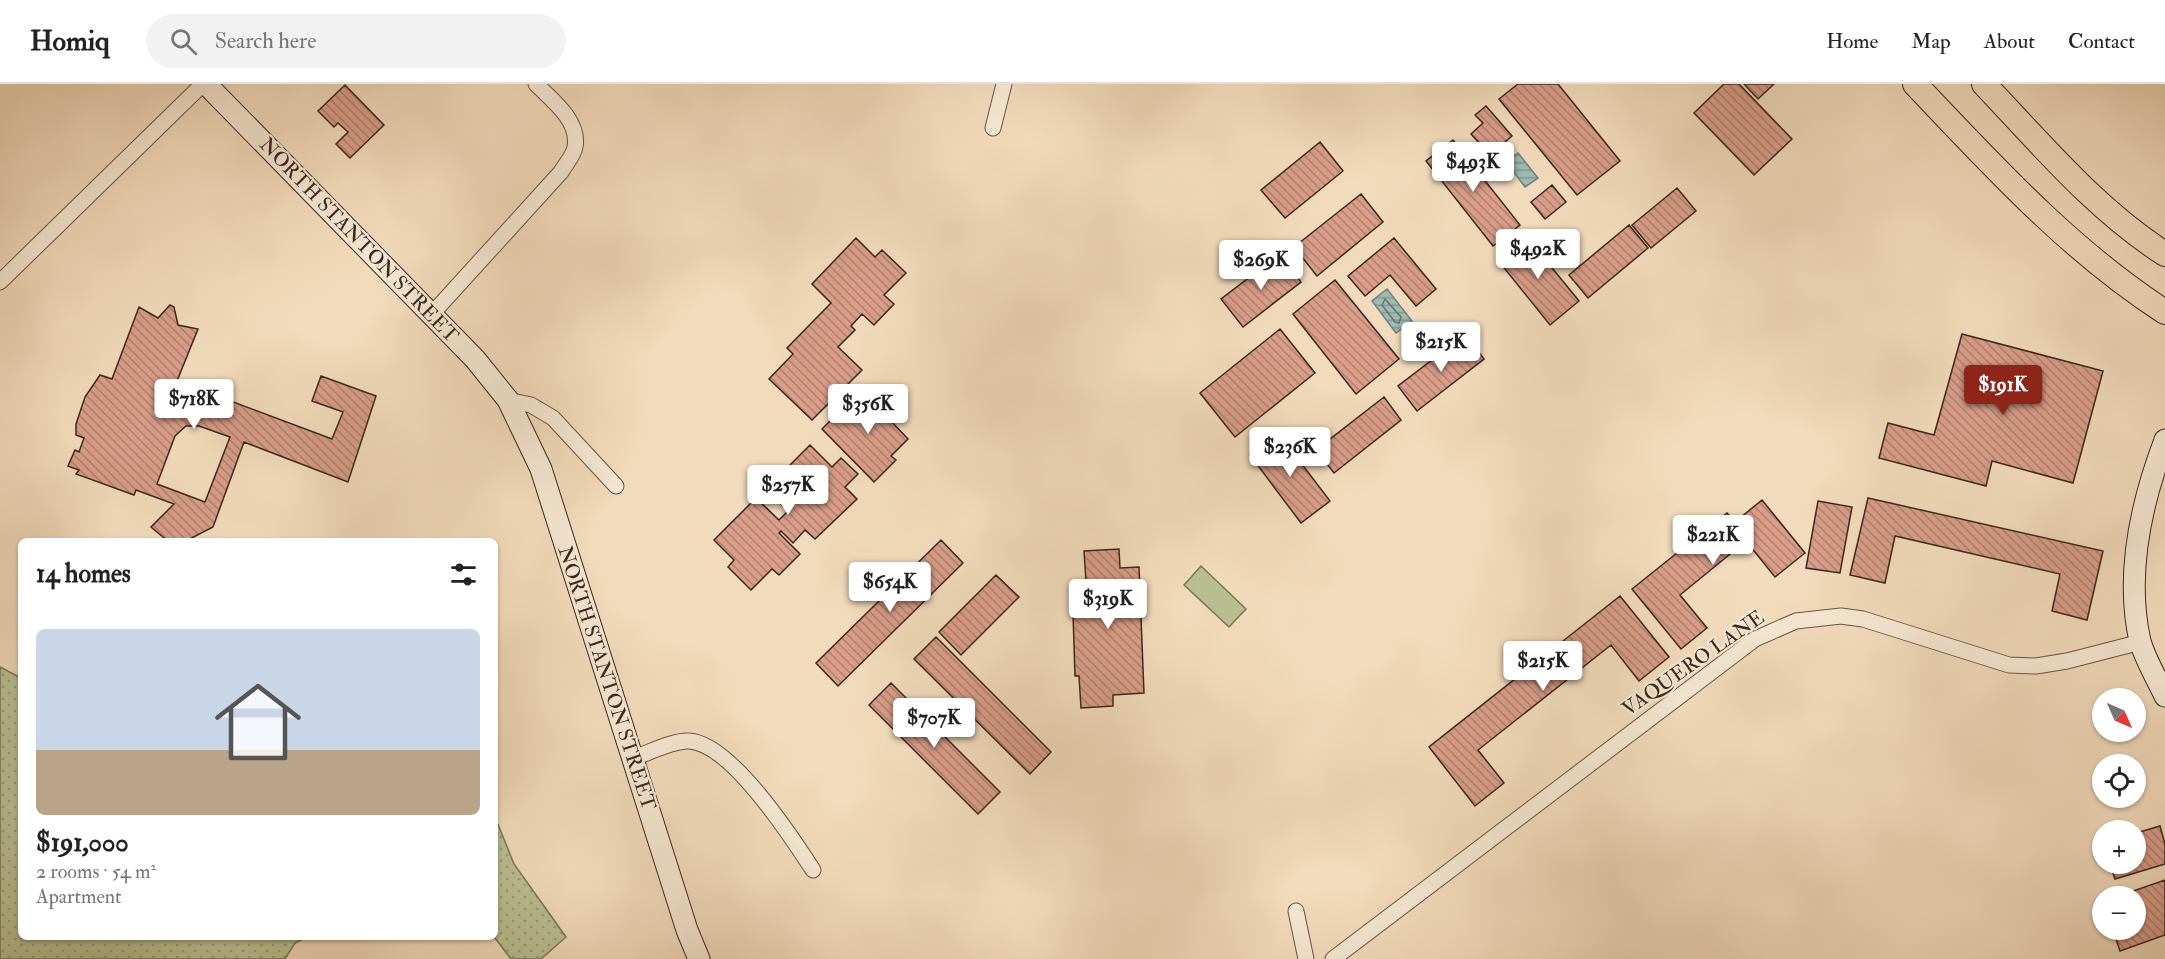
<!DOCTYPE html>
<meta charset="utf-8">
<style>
:root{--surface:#fff;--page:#f2f2f2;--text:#222;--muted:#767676;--line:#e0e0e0;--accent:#8f2418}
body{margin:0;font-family:"IM FELL Double Pica",serif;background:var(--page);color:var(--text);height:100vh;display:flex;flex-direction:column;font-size:22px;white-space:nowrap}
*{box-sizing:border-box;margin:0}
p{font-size:20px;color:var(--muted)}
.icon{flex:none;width:33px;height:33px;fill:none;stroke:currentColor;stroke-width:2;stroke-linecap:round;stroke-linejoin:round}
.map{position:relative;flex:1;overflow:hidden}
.panel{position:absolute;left:18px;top:454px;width:480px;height:402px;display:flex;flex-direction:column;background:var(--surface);border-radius:9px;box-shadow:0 2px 4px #0004}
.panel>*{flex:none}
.needle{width:39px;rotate:135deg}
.tools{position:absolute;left:2092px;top:604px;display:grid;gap:12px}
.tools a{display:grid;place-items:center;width:54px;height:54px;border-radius:50%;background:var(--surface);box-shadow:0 2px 4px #0004;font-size:30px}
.price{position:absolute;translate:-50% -51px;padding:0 14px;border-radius:6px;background:#fff;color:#222;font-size:20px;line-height:39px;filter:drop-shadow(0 2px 3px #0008)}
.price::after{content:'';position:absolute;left:50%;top:36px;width:18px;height:14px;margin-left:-9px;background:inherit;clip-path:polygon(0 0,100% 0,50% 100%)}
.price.current{background:var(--accent);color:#fff}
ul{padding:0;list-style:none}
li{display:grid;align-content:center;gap:12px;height:318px;padding:0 18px}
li+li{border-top:2px solid var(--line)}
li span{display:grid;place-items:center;height:186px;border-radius:9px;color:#555}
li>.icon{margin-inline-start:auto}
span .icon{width:108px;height:108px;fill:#fffc;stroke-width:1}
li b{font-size:26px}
h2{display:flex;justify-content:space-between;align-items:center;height:72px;padding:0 18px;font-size:26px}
header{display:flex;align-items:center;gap:36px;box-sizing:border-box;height:84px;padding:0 30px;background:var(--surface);border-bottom:2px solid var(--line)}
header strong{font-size:28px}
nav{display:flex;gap:33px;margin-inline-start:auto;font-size:21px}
.search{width:420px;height:54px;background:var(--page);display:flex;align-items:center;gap:15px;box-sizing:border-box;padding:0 21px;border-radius:33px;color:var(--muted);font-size:22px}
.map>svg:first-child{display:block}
.grass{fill:url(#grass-dots);stroke:#7a7358;stroke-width:1.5}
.pitch{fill:#b9c092;stroke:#7a7358;stroke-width:1.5}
.water{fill:url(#water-rules);stroke:#757f78;stroke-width:1.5}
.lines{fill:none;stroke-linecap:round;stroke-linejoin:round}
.shore{stroke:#6c7069;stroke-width:1.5}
.building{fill:url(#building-back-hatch);stroke:#3b261d;stroke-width:1.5;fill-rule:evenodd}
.street-casing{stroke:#695345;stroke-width:17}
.secondary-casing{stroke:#3b261d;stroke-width:23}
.primary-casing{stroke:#3b261d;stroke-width:26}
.street{stroke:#f7e8d3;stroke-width:15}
.secondary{stroke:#f7e8d3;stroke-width:21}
.primary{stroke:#f2dbbc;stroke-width:24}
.labels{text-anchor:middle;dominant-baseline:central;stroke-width:4.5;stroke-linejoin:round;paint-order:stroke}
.street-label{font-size:20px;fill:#3b261d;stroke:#f7e8d3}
</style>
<header>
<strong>Homiq</strong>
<div class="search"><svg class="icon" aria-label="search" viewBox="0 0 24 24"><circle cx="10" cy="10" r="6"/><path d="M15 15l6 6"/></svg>Search here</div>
<nav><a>Home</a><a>Map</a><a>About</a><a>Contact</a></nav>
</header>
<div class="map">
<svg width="2165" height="875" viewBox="0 0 2165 875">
<defs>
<pattern id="grass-dots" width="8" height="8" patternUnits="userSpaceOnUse" patternTransform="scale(1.5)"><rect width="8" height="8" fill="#b9c092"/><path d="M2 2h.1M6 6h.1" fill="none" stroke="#989c77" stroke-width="1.8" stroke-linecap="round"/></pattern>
<pattern id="water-rules" width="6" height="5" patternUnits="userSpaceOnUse" patternTransform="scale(1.5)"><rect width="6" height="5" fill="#9cbbb5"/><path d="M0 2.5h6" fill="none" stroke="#809893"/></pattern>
<pattern id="building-back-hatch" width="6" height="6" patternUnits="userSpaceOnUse" patternTransform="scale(1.5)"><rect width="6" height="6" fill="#d99d89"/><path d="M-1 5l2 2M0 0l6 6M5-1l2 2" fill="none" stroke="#b1806f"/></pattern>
</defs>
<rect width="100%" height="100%" fill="#f2dbbc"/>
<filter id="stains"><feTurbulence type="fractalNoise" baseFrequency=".00333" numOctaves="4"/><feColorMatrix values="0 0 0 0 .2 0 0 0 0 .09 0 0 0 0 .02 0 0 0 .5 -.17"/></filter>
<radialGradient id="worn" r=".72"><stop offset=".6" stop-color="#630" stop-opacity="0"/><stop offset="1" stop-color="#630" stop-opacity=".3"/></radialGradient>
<path class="grass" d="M0,583L21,594V854H305L295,859L285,875H0Z
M495,733L514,780L566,853L541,875H511L495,854Z"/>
<path class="pitch" d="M1201,482L1246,525L1229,543L1184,501Z"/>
<path class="water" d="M1518,69L1538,94L1525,103L1506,78Z
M1387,205L1412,237L1396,249L1372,217Z"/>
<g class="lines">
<path class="shore" d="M1385,215L1401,233L1399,239L1395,238L1382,221Z"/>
</g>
<path class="building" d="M1518,0H1558L1620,77L1577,111L1499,15Z
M1724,0H1739L1792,55L1754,91L1694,29Z
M1744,0H1774L1758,15Z
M345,1L384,41L350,74L336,60L348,48L338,39L334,43L318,27Z
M1486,22L1512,52L1490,71L1471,50L1483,39L1475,31Z
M1453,56L1520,141L1493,162L1426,77Z
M1320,58L1343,87L1285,134L1261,106Z
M1552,101L1566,118L1545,135L1531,118Z
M1677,104L1696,127L1651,164L1632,141Z
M1361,110L1383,138L1317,192L1294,163Z
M1629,141L1648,164L1588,214L1569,191Z
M1526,152L1579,217L1550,241L1497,175Z
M856,154L875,173L882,166L906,189L884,211L894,220L874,241L862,230L851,242L855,246L838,263L862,286L812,336L769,295L793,270L787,264L831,219L812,200Z
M1394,154L1436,205L1416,222L1390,191L1365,212L1348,192Z
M1280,170L1301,198L1243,243L1221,215Z
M1335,196L1399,275L1356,310L1293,230Z
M170,221L174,223L178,241L198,245L177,297L332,355L343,328L312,317L321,292L376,312L348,398L244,358L213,443L184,458H169L151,443L174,420L136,406L134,411L76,390L79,386L68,382L75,366L79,368L84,354L76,351V340L85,313L100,291L112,295L139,223L158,234ZM186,342H199L230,353L205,418L157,400L175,352Z
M1280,245L1315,289L1235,353L1200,309Z
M1466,250L1484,275L1417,327L1398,302Z
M1962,250L2103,287L2073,399L1992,377L1986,402L1879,374L1888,339L1934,351Z
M876,306L896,328L889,335L908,355L891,372L896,376L874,398L822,345L846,321L853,328Z
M1384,313L1401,336L1334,389L1316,366Z
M1279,350L1330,417L1301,439L1250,371Z
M810,361L832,383L841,374L858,390L845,403L857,415L815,455L805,446L793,459L781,447L779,449L800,470L779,491L772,485L751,506L728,483L734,476L714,456L756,414L779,436L788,427L766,405Z
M1868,414L2103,467L2087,536L2052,527L2060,490L1895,452L1885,499L1850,491Z
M1762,416L1805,469L1775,493L1746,457L1680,511L1707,544L1681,565L1632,505L1727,429L1735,438Z
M1818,417L1852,423L1840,489L1806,484Z
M941,456L963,479L838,602L816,579Z
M1119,465L1120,484L1139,483L1144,609L1113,611V622L1081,624L1079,592H1075L1072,498L1086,497L1084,467Z
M996,491L1019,513L961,571L939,548Z
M1620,512L1669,573L1639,597L1611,561L1478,666L1504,699L1475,722L1429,663Z
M936,553L1051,668L1030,690L914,575Z
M891,599L1000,708L978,730L869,621Z
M2160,742L2165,760V780L2115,795L2110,780H2136V749Z
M2165,796V851L2120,867L2113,846H2136V813H2116Z"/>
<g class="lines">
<defs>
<path id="street" d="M993,44L1004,0
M0,198L203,0
M431,231L561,88C565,81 574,71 575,63C580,37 552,16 536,0
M508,316L531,321L553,334L616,402
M633,674C649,669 673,656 689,657C730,659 791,752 813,786
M1296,827L1306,875
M1333,875L1755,555L1796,537L1841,532L1863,535L2009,581L2036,582L2067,577L2141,558"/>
<path id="secondary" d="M206,0L475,275L508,316L541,385L687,846L699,875
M2165,356C2141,419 2125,490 2140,557C2145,575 2157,595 2165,612"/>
<path id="primary" d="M1915,0C1993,82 2069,166 2165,228
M1984,0C2041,60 2095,125 2165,170"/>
</defs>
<use href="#street" class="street-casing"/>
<use href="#secondary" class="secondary-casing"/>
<use href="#primary" class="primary-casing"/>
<use href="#street" class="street"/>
<use href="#secondary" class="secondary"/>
<use href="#primary" class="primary"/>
</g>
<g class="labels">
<g class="street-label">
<text transform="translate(359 156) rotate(46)">NORTH STANTON STREET</text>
<text transform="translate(1693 579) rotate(-35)">VAQUERO LANE</text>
<text transform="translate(607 594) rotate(72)">NORTH STANTON STREET</text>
</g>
</g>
<rect width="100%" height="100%" filter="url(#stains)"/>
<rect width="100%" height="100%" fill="url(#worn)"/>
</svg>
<div class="tools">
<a><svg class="needle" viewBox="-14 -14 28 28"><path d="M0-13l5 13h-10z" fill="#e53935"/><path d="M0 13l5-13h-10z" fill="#767676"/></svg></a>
<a><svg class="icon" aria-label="locate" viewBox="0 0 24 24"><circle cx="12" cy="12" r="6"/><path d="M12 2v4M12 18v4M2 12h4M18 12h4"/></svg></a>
<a>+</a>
<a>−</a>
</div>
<b class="price" style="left:1473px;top:109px">$493K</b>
<b class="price" style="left:1538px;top:196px">$492K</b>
<b class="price" style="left:1261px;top:207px">$269K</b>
<b class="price" style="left:1441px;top:289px">$215K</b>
<b class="price current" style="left:2003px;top:332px">$191K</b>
<b class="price" style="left:194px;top:346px">$718K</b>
<b class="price" style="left:868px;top:351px">$356K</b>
<b class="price" style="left:1290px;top:394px">$236K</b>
<b class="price" style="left:788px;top:432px">$257K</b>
<b class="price" style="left:1713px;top:482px">$221K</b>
<b class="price" style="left:890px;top:529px">$654K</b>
<b class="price" style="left:1108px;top:546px">$319K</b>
<b class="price" style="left:1543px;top:608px">$215K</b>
<b class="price" style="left:934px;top:665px">$707K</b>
<section class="panel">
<h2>14 homes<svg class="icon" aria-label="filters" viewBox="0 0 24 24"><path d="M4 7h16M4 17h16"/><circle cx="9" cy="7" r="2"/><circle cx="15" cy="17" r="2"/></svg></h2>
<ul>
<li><span style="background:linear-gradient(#c9d6e8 65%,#b9a48a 0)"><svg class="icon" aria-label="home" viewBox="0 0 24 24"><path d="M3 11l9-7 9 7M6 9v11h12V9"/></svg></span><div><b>$191,000</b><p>2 rooms · 54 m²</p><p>Apartment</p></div></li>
</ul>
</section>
</div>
